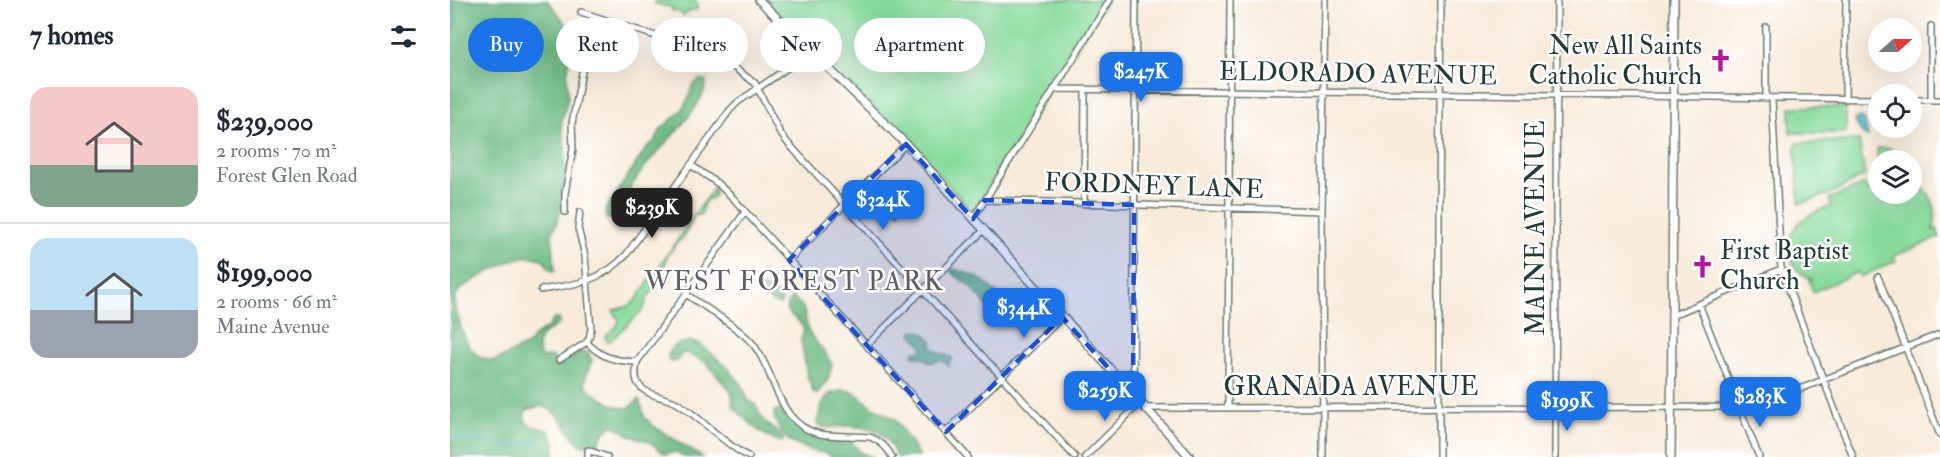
<!DOCTYPE html>
<meta charset="utf-8">
<style>
:root{--surface:#fff;--page:#f2f2f3;--text:#1f2937;--muted:#747a83;--line:#e0e1e3;--accent:#1a73e8}
body{margin:0;font-family:"IM FELL Double Pica",serif;background:var(--page);color:var(--text);height:100vh;display:flex;flex-direction:column;font-size:22px;white-space:nowrap}
*{box-sizing:border-box;margin:0}
p{font-size:20px;color:var(--muted)}
.icon{flex:none;width:33px;height:33px;fill:none;stroke:currentColor;stroke-width:2;stroke-linecap:round;stroke-linejoin:round}
.map{position:relative;flex:1;overflow:hidden}
.side{display:flex;flex-direction:column;background:var(--surface);width:450px}
.side>*{flex:none}
.guide{position:absolute;left:18px;top:18px;width:570px;height:54px;display:flex;gap:12px}
.needle{width:39px;rotate:69deg}
.tools{position:absolute;left:1418px;top:18px;display:grid;gap:12px}
.tools a{display:grid;place-items:center;width:54px;height:54px;border-radius:50%;background:var(--surface);box-shadow:0 6px 24px #0002;font-size:30px}
.price{position:absolute;translate:-50% -51px;padding:0 14px;border-radius:12px;background:var(--accent);color:#fff;font-size:20px;line-height:39px;filter:drop-shadow(0 2px 3px #0008)}
.price::after{content:'';position:absolute;left:50%;top:36px;width:18px;height:14px;margin-left:-9px;background:inherit;clip-path:polygon(0 0,100% 0,50% 100%)}
.price.selected{background:#222;color:#fff}
ul{padding:0;list-style:none}
li{display:flex;align-items:center;gap:18px;height:150px;padding:0 30px}
li+li{border-top:2px solid var(--line)}
li span{display:grid;place-items:center;flex:none;width:168px;height:120px;border-radius:18px;color:#555}
li>.icon{margin-inline-start:auto}
span .icon{width:72px;height:72px;fill:#fffc;stroke-width:1}
li b{font-size:26px}
h2{display:flex;justify-content:space-between;align-items:center;height:72px;padding:0 30px;font-size:26px}
.pill{padding:0 21px;border-radius:27px;background:var(--surface);box-shadow:0 6px 24px #0002;font-size:21px;line-height:54px}
.pill.selected{background:var(--accent);color:#fff}
main{display:flex;flex:1;min-height:0}
.map>svg:first-child{display:block}
.green{fill:#88db9c;stroke:#548c68;stroke-width:1.5}
.forest{fill:#6ebb84;stroke:#467c5c;stroke-width:1.5}
.water{fill:#4fb9cc;stroke:#377b80;stroke-width:1.5}
.lines{fill:none;stroke-linecap:round;stroke-linejoin:round}
.stream{stroke:#4fb9cc;stroke-width:1.5}
.minor-casing{stroke:#6b7a6e;stroke-width:8}
.major-casing{stroke:#6b7a6e;stroke-width:10}
.minor{stroke:#fff;stroke-width:5}
.major{stroke:#fff;stroke-width:7}
.marked{fill:#1d4ed8;fill-opacity:0.2;stroke:#1d4ed8;stroke-width:4.5;stroke-dasharray:12 8;stroke-linejoin:round}
.labels{text-anchor:middle;dominant-baseline:central;stroke-width:5;stroke-linejoin:round;paint-order:stroke}
.poi-label{font-size:26px;fill:#1f3d34;stroke:#fff;text-anchor:end}
.street-label{font-size:26px;fill:#1f3d34;stroke:#fff}
.neighbourhood-label{font-size:27px;letter-spacing:1.5px;fill:#625c63;stroke:#fff}
</style>
<main>
<section class="side">
<h2>7 homes<svg class="icon" aria-label="filters" viewBox="0 0 24 24"><path d="M4 7h16M4 17h16"/><circle cx="9" cy="7" r="2"/><circle cx="15" cy="17" r="2"/></svg></h2>
<ul>
<li><span style="background:linear-gradient(#f6c9c9 65%,#7fa58c 0)"><svg class="icon" aria-label="home" viewBox="0 0 24 24"><path d="M3 11l9-7 9 7M6 9v11h12V9"/></svg></span><div><b>$239,000</b><p>2 rooms · 70 m²</p><p>Forest Glen Road</p></div></li>
<li><span style="background:linear-gradient(#bfe0f5 60%,#9aa5b1 0)"><svg class="icon" aria-label="home" viewBox="0 0 24 24"><path d="M3 11l9-7 9 7M6 9v11h12V9"/></svg></span><div><b>$199,000</b><p>2 rooms · 66 m²</p><p>Maine Avenue</p></div></li>
</ul>
</section>
<div class="map">
<svg width="1490" height="457" viewBox="0 0 1490 457">
<rect width="100%" height="100%" fill="#fff"/>
<filter id="ink" filterUnits="userSpaceOnUse"><feTurbulence type="fractalNoise" baseFrequency=".0167" numOctaves="2"/><feDisplacementMap in="SourceGraphic" scale="12" xChannelSelector="R" yChannelSelector="G"/><feConvolveMatrix kernelMatrix="1 2 1 2 8 2 1 2 1" color-interpolation-filters="sRGB"/></filter>
<filter id="wash" filterUnits="userSpaceOnUse"><feTurbulence type="fractalNoise" baseFrequency=".008" numOctaves="4" result="noise"/><feDisplacementMap in="SourceGraphic" scale="24" xChannelSelector="R" yChannelSelector="G"/><feGaussianBlur stdDeviation="1.35" result="paint"/><feColorMatrix in="noise" values="0 0 0 0 0 0 0 0 0 0 0 0 0 0 0 0 0 1.4 0 .05"/><feComposite in="paint" operator="in"/></filter>
<g filter="url(#wash)">
<rect width="100%" height="100%" fill="#f8ebda"/>
<path class="green" d="M210,0H244L248,3L247,10H241L233,15L229,12L222,11L221,7L205,4V2Z
M315,0H657L526,208L522,210L458,141L361,45L366,46L392,45L384,26L376,29L372,22L362,25L357,41Z
M1340,107H1396V133H1340Z
M1409,140L1415,175L1382,193L1349,204L1345,147L1348,143Z
M1427,148H1441V160H1428V171Z
M1461,181C1481,189 1490,209 1483,230L1487,229L1490,237L1444,256L1446,261L1410,277L1408,272L1363,292L1359,280L1362,279C1338,271 1333,243 1348,224C1357,215 1370,210 1381,206L1379,199L1415,184L1418,191L1428,187V194H1461Z
M264,187L265,195L261,199H257L253,205L252,214L244,216L233,238L225,245L217,256L214,274L197,298L194,309L160,341L156,340L155,337C160,330 168,329 169,320L164,314L163,310L179,306L186,300Z"/>
<path class="forest" d="M3,0H97L117,25L121,50L117,76L118,98L111,124L114,137L116,177L109,217L102,234L105,271L101,270L92,259C86,258 79,256 73,257C63,258 9,286 6,295C2,306 15,343 23,351C29,357 37,360 44,361L79,344L85,335L97,328L104,319H109V324C94,335 82,336 91,358L102,356L109,364L129,352H138L142,360C140,367 135,375 135,382C136,391 164,407 173,408C180,409 184,403 189,399L195,418L205,427L252,457H235L226,452L215,454L198,441L179,435L163,425L153,434L148,444L131,445C116,433 112,411 91,406L76,410C69,428 89,426 99,431L105,444L104,457H0V40L6,18Z
M250,79L256,81C258,102 211,147 197,164C183,182 172,201 159,219H156L155,215V210L197,147L205,141L211,129L232,110L239,97L242,86Z
M435,178L445,183L451,190L448,198L450,212C442,210 435,200 427,196L425,189Z
M503,269C510,271 516,272 522,275C540,282 558,304 562,322L561,325L557,326L552,324L521,287L502,273L501,270Z
M311,287C319,288 330,294 332,301L330,305L322,302L307,291V289Z
M342,297L353,307L359,333L376,354L382,365L378,380L367,394L363,392L357,375L351,340L354,330C352,327 351,323 348,321C339,312 330,312 342,297Z
M464,330L472,332L482,340V348L484,350L502,358V360L499,362V366L491,360L481,363L471,357L463,356L464,351H470L473,349L470,343L461,333Z
M240,341L252,345L279,369L292,385L298,400L305,404L313,420L324,429L334,440L330,442C311,437 297,419 283,407C281,401 284,397 281,392L256,362L233,352L227,361L221,362L218,359C219,345 228,344 240,341Z
M393,390L404,392L423,407L445,419L470,457H446C437,431 424,427 397,426C387,426 378,430 368,425L367,423L371,406L379,394Z
M329,409C332,413 335,417 338,421C356,439 375,437 398,438L411,453L423,457H382L376,453L366,452L349,446L341,442L331,433L324,417V412Z"/>
<path class="water" d="M0,0H3L6,18L0,40Z
M1411,117L1415,121L1418,137L1413,135L1405,122V119Z"/>
<g class="lines">
<path class="stream" d="M0,439L15,438L50,446L65,443L89,444"/>
</g>
</g>
<g filter="url(#ink)">
<g class="lines">
<defs>
<path id="minor" d="M131,12L268,56L305,83L330,133L337,142L625,457
M1481,26V100
M1316,27V99
M604,89L1428,99
M1322,99L1331,269L1403,457
M1395,99L1396,0
M1461,100H1490
M241,165L267,183L282,197L518,457
M535,200L872,211
M634,204L635,91
M115,212V193L123,149L122,123L143,16
M130,212L128,228L135,256L141,329L139,338L137,342C150,358 167,361 187,362
M295,212L187,362C186,369 184,378 189,385C197,396 215,397 227,403C253,419 272,443 299,457
M523,219L660,0
M339,260L456,144
M1428,277L1490,435
M91,290C126,284 151,282 176,255L280,110L288,102L362,51
M236,294C254,307 290,328 303,344C327,374 326,424 370,434C386,437 404,435 420,437C431,441 437,447 442,457
M1249,304L1309,457
M1221,316L1331,269
M417,345L533,231
M109,360L137,342
M683,395L686,0
M778,407L780,0
M695,408L1304,407L1490,334
M496,432L612,317
M138,457V450L157,457
M635,457L690,403
M873,457L872,211L875,0
M989,457V212L991,0
M1105,457L1107,0"/>
<path id="major" d="M309,0L456,144L740,457
M1221,457L1224,0"/>
</defs>
<use href="#minor" class="minor-casing"/>
<use href="#major" class="major-casing"/>
<use href="#minor" class="minor"/>
<use href="#major" class="major"/>
</g>
</g>
<path class="marked" d="M456,144L523,219L535,200L684,205L683,395L612,317L496,432L339,260Z"/>
<defs>
<symbol id="church-bare" viewBox="-9 -9 18 18"><path d="M-1.2-6h2.4v3.5h3.3v2.4h-3.3V6h-2.4V-.1h-3.3v-2.4h3.3Z" fill="#b5179e" stroke="#fff" stroke-width="2.5" paint-order="stroke"/></symbol>
</defs>
<g fill-rule="evenodd">
<use href="#church-bare" x="1254" y="44" width="33" height="33"/>
<use href="#church-bare" x="1236" y="250" width="33" height="33"/>
</g>
<g class="labels">
<g class="poi-label">
<text x="1252" y="46">New All Saints<tspan x="1252" dy="30">Catholic Church</tspan></text>
<text x="1270" y="251" text-anchor="start">First Baptist<tspan x="1270" dy="30">Church</tspan></text>
</g>
<g class="street-label">
<text transform="translate(908 74) rotate(1)">ELDORADO AVENUE</text>
<text transform="translate(704 186) rotate(2)">FORDNEY LANE</text>
<text transform="translate(1086 228) rotate(-90)">MAINE AVENUE</text>
<text x="901" y="387">GRANADA AVENUE</text>
</g>
<g class="neighbourhood-label">
<text x="344" y="281">WEST FOREST PARK</text>
</g>
</g>
</svg>
<div class="tools">
<a><svg class="needle" viewBox="-14 -14 28 28"><path d="M0-13l5 13h-10z" fill="#e53935"/><path d="M0 13l5-13h-10z" fill="#747a83"/></svg></a>
<a><svg class="icon" aria-label="locate" viewBox="0 0 24 24"><circle cx="12" cy="12" r="6"/><path d="M12 2v4M12 18v4M2 12h4M18 12h4"/></svg></a>
<a><svg class="icon" aria-label="layers" viewBox="0 0 24 24"><path d="M12 4l9 5-9 5-9-5zM3 14l9 5 9-5"/></svg></a>
</div>
<b class="price" style="left:691px;top:103px">$247K</b>
<b class="price" style="left:433px;top:231px">$324K</b>
<b class="price selected" style="left:202px;top:239px">$239K</b>
<b class="price" style="left:574px;top:339px">$344K</b>
<b class="price" style="left:655px;top:422px">$259K</b>
<b class="price" style="left:1310px;top:428px">$283K</b>
<b class="price" style="left:1117px;top:432px">$199K</b>
<div class="guide">
<a class="pill selected">Buy</a>
<a class="pill">Rent</a>
<a class="pill">Filters</a>
<a class="pill">New</a>
<a class="pill">Apartment</a>
</div>
</div>
</main>
